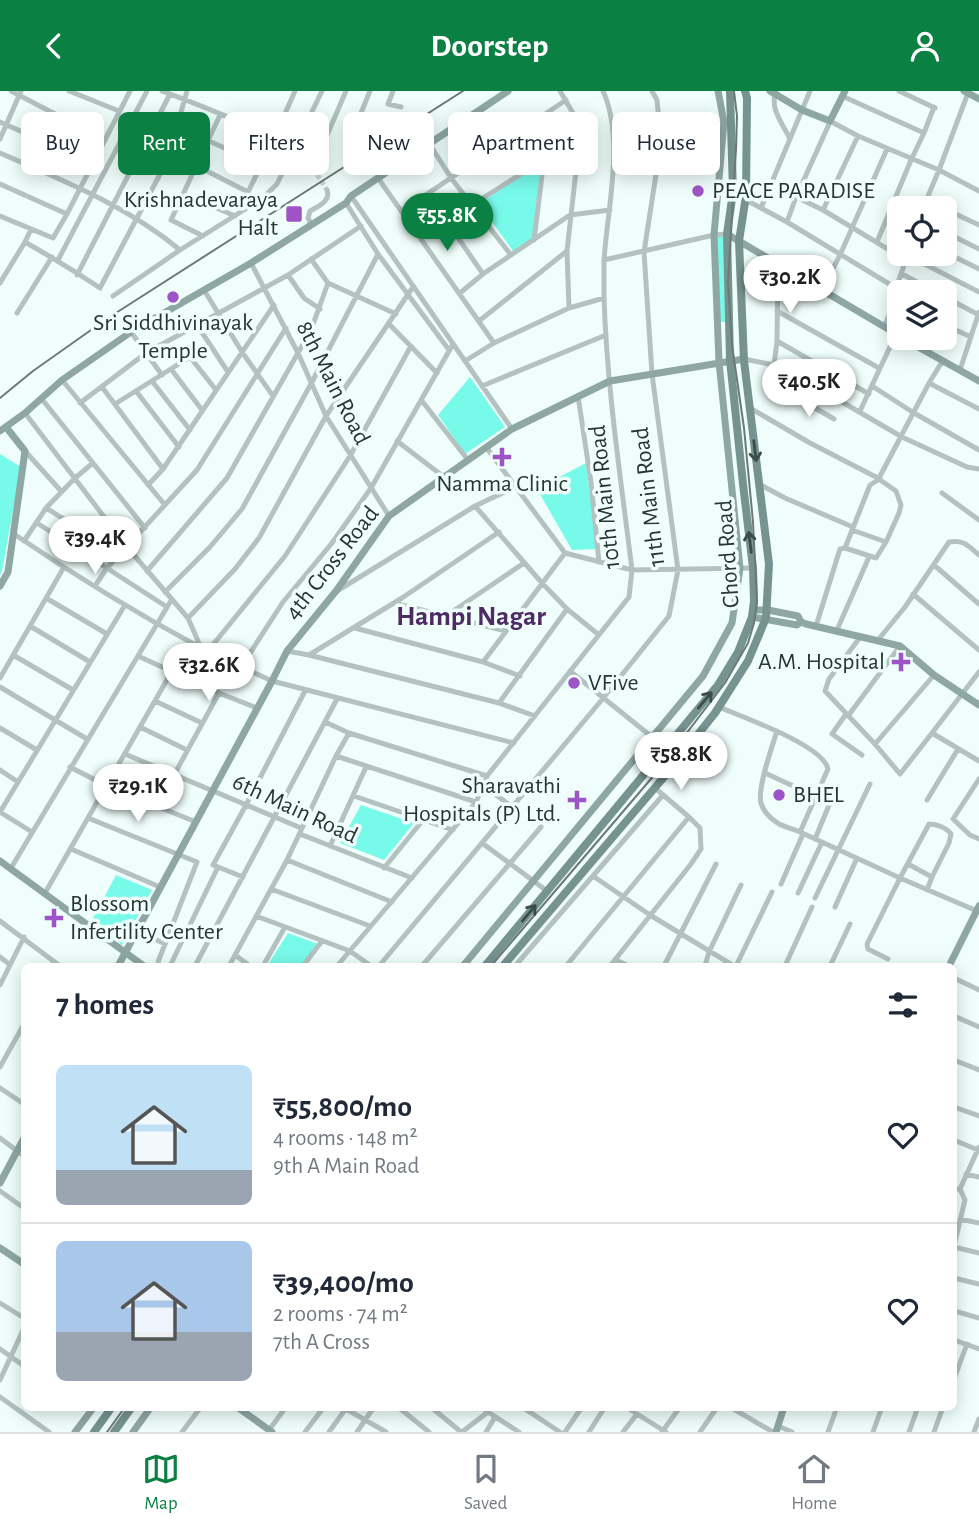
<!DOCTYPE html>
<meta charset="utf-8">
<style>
:root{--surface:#fff;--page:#f2f2f3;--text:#1f2937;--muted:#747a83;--line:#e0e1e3;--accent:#0b8043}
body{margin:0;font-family:"Alegreya Sans",sans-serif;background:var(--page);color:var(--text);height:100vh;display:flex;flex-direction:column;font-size:26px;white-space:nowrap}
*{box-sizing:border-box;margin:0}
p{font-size:23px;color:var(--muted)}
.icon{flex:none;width:38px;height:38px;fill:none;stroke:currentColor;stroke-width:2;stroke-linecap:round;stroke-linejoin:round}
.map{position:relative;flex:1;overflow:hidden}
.panel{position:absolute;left:21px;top:872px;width:936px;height:448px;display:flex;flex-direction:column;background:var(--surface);border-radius:10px;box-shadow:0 4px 18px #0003}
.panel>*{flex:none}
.top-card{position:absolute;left:21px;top:21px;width:938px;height:63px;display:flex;gap:14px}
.buttons{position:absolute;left:887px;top:105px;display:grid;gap:14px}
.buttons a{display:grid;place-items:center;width:70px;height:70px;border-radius:10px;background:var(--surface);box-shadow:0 4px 18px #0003;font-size:35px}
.price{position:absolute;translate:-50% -60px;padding:0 16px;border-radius:24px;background:#fff;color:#222;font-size:23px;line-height:46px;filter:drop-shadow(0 2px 4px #0008)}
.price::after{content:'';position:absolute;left:50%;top:42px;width:21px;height:16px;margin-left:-10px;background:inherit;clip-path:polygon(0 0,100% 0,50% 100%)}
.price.active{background:var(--accent);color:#fff}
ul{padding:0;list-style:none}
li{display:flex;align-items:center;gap:21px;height:175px;padding:0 35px}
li+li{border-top:2px solid var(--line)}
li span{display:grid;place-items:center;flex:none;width:196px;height:140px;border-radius:10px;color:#555}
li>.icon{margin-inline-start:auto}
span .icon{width:84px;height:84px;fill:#fffc;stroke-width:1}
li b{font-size:30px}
h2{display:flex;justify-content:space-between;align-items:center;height:84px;padding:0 35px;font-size:30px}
.chip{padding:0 24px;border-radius:10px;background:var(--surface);box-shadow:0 4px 18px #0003;font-size:24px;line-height:63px}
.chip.active{background:var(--accent);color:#fff}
header{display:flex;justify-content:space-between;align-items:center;height:91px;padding:0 35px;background:var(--accent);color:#fff;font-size:32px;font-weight:700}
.menu{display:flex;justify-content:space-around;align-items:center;height:98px;border-top:2px solid var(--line);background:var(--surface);font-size:19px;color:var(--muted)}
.menu a{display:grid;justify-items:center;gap:4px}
.menu .active{color:var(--accent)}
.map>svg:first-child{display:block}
.green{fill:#78faea}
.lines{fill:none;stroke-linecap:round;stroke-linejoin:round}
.street-tunnel{stroke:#c7d6d3;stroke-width:5;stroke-dasharray:5 2.5;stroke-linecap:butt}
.street{stroke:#b3c2c0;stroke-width:5}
.secondary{stroke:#8fa7a3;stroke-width:7}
.primary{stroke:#76938f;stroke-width:8}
.rail{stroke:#6b7a77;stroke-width:2}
.oneway{stroke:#3b4c4a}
.poi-dot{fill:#9e54c7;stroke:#effefb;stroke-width:2.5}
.labels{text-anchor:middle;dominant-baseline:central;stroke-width:7;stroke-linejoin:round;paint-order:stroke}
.poi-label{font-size:24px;fill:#273533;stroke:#effefb;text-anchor:start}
.street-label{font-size:24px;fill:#273533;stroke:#effefb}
.quarter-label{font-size:28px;font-weight:bold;fill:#4e2b63;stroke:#effefb}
</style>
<header><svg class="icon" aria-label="back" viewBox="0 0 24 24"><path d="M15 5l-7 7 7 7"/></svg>Doorstep<svg class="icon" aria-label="person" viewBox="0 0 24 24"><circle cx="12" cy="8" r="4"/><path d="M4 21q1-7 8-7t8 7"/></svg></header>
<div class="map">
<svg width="979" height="1341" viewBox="0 0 979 1341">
<rect width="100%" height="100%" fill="#effefb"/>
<path class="green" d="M541,72L532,150L513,160L479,113Z
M716,146H725L727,231H719Z
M470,286L505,336L465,363L438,324Z
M0,363L21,376L2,480L0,484Z
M586,372L597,458L572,459L537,398Z
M361,714L414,732L384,769L340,752Z
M116,784L152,799L122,854L91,831Z
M288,842L318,853L301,875H267Z"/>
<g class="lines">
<path class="street-tunnel" d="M313,77L327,99"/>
<path class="street" d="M11,0L82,37
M69,0L119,20
M162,0C196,13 295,49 313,77
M393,0L388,13L401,16
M560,0L577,29L576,80L567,160L569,217
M776,0C769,17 783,33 790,48
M899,0L935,17
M842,5L924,42
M830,30L858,45L939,79L979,100
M0,31L70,62
M660,41L724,31
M357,42L356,34L370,0
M0,48L21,0
M209,50L262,74
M429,52L451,87L511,164
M0,62C62,89 127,115 180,159
M197,75L248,101
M313,77L346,0
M378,87L494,252
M0,93L67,123
M184,103L235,125
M428,103L483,183
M351,105L512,338
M796,106L823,119L858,45
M746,109L787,131L896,197
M926,109L943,117
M346,112L378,163L449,259
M472,114L543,69
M244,117L248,101L274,48L295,0
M761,117L810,0
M923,117L939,79L968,2
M945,118L979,134
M823,119L906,169
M402,120L566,9
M0,125L53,147L67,123L130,0
M787,131L796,106L830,31
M312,134L308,127L310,120C319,115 331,110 327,99
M31,138L25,151C51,166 76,181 100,197L167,70L187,0
M945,141L979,158
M203,145L171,129L220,24
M534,149L544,68L543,51L538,27
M877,151L911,69L924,42L934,16
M945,161L979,178
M907,164L979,201
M58,169L147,0
M604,169L714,144L727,143
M251,172L298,262L326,325L389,425
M902,183L936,201
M77,184L170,3
M288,184L304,207L320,218
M0,192L25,151
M328,192L396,223
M204,199L242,261L273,305
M821,200L840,164L887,58
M460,202L483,183L570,124L610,119
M113,205L180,159L263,107L277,93L322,0
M945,206L979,224
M777,220L879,277
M17,222L52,166
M479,230L567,160
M389,233L437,282
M197,234L228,281
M945,234L971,246
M884,236L890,222L896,197L907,166
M131,241L162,284
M777,250L869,303
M190,266L216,299
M744,268L774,274L813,294L902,346L967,376L979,378
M465,270L494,252L569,217L604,207
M774,274L777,250L778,174
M171,278L202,319
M960,279L979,221
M62,289L165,414
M152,290L190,339
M805,290L796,306L834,328
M929,292L979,318
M482,295L606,244
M872,295L914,322L979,359
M102,296L163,378
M136,300L179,356
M578,305L591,391L599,471
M41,307L145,437
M422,310L468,369
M80,312L146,262L288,184L361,135
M115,313L209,254
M750,317L810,352L876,386L896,400L901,414L899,422L886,451L876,467L845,457
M860,320L896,243
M25,322L127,456L188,527L201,557L272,590L514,652
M397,350L444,386
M486,356L565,462L632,479L753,477
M25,360L61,400
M759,393L785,407L853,436
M148,394L163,378L274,214
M942,402L979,429
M475,415L542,492L567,518L599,544
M46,417L120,463
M37,432L167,516
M852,439L886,451
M14,443C74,484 136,522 201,557
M24,450L46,417L75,387L93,372
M934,474L979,513
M147,480L227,387L311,239L328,192L311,168
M95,495L107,477L197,379L286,237
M337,500L475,415L515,396
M165,501L210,456L242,418L312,291L378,163
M913,503L979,559
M46,507L107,543
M394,512L506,540
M446,525L524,472
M188,527L235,478L259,447L326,325L413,196
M30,535L90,571
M816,535L840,458L845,457L870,394L878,389L929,292L940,274L945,270
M355,537L483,571L520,585
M837,539L869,466
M861,545L829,588L825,600L875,653L900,683L932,642
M878,549L905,516L949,451C965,449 967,454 979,464
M287,560L309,564L499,612L535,625
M207,561L285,465L350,365L411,255
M13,564L73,599
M309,564L402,507L499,441
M138,565L219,602L257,617
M483,571L565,462
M241,576L283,511L332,452L371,397L453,253
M570,580L652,646
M979,581L932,642L979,670
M0,587L64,476
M0,596L87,648
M155,610L202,632
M499,612L567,518
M719,616C742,626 823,654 828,678L800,741L900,787L867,853L868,858L888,868
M846,623L832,643L862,664
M848,625L900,555
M325,631L349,642L487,685
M140,636L187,659
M0,637L37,659
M777,640C772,656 757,697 761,712C763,720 771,728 779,733C785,736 793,738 800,741
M875,653L934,584
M125,663L301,737
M336,665L476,711
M70,676L107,695L196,731
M0,679L18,691
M765,682L817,706
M174,684L219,602
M979,688L953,728L970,744L979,748
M483,694L512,716
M354,705L453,739
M927,709L958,658
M88,727L197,771L158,871
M32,741L0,721L125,514
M300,743L412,787
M815,748L832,707
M482,752L547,800
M330,755L366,676
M71,758L160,796
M287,769L392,811
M908,773L932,786L927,799
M11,777L172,508
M384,777L423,729
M593,785L650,824L734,875
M243,786L213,774L246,714L305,600
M932,786L949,752L951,743C947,737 937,733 929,733L900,787L977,820
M781,793L803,743
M271,798L370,835
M45,802L172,580
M798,802L822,751
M815,807L870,693
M835,816L857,767
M256,825L350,860L371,875
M0,830L60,875
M137,840L165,853
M235,864L250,875
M0,866L9,873
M616,869L629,875
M170,875L218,776
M195,875L337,608
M229,875L287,769L336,665L349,642
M263,875L285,836
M303,875L322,850
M337,875L476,711L487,685L629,506L632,479C621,389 607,298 604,207C604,195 604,182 604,170C607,119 625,48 603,0
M379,875L600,611L669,525L678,479L652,283L644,161L661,51L657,9L652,0
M422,875L541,736
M515,875L663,704
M566,875L689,726
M610,875L691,773L701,758L700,737L689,726L655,697
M664,875L716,773
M705,875L709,861L741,794
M736,875L772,801
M785,875L812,816
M830,875L850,833
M954,887L979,899
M0,894L24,846
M954,925L979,936
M954,969L979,979
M0,976L24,933
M0,997L24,1013
M954,1016L979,1025
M0,1047L24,1065
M954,1049L978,1059
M966,1083L979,1086
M954,1098H960L979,1056
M0,1100L24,1117
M960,1128L979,1132
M954,1155L965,1109L960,1098
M954,1156L979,1162
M954,1187L979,1193
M0,1212L24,1227
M958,1221L979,1227
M954,1249L979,1258
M0,1258L24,1275
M954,1288L967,1253
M0,1289L24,1237
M0,1306L49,1341
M398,1316L429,1341
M431,1316L461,1341
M482,1316L488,1321L519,1341
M522,1316L560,1341
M626,1316L666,1341
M730,1316L773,1341
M346,1318L386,1341
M778,1335L792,1341
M269,1339L286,1316
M182,1341L201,1316
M305,1341L324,1316
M329,1341L347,1316
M357,1341L374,1316
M462,1341L488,1321
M486,1341L495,1326
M565,1341L582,1316
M589,1341L605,1316
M623,1341L637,1323
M662,1341L680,1316
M700,1341L716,1318
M828,1341L837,1316
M873,1341L882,1316
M909,1341L918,1316
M934,1341L943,1316
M974,1341L979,1328"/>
<path class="secondary" d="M770,0L802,19L830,30L845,0
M964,0L979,8
M727,143L900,245
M902,247L979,290
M0,340L25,322L62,289L131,241L251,172L346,112L351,105L508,0
M0,495L8,481L25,360L6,336
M753,519H768L798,525L801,531L806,533L900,555L934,584L979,614
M752,526L797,534L801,531
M0,770L144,875
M118,875L272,590L287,560L336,500L389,425L512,338L610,290L744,268
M463,875L703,585L732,532L740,477L719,271L714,144L724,31L718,0
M949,875L979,815
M0,1092L24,1047
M0,1157L24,1173
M237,1316L272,1341
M75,1341L94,1316
M133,1341L151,1316
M776,1341L784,1316"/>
<path class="primary" d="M485,875L718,594L738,561L752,526L754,510L753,477L743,393L730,269L727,143L733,101L730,0
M503,875L664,686L715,622L748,570L766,527L769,473L744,270L739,150L746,105L747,7L745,0
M94,1341L112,1316
M114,1341L132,1316"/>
<path class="rail" d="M0,307L33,280L108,227L463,0
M491,875L656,682L725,592L748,552L754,532L757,511L753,431L744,337L732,254L728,192L736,58L737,25L734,0
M107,1341L125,1316"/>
</g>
<defs><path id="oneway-shaft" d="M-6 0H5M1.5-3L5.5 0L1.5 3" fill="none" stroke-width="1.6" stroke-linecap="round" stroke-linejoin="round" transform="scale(1.75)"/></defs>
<g class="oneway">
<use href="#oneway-shaft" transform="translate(755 360) rotate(83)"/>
<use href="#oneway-shaft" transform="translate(750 451) rotate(-97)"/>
<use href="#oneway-shaft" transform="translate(705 609) rotate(-50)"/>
<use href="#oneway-shaft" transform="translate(529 822) rotate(-50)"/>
</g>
<g class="poi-dot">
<circle cx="698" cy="100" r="7"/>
<rect x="285" y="114" width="18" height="18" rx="3.5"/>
<circle cx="173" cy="206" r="7"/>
<path d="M498.5 355.5h7v7h7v7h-7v7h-7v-7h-7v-7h7z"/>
<path d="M897.5 560.5h7v7h7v7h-7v7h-7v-7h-7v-7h7z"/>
<circle cx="574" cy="592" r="7"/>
<circle cx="779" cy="704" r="7"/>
<path d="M573.5 698.5h7v7h7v7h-7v7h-7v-7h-7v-7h7z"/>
<path d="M50.5 816.5h7v7h7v7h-7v7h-7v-7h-7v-7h7z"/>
</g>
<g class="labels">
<g class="poi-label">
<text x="712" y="100">PEACE PARADISE</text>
<text x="278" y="109" text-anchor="end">Krishnadevaraya<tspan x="278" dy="28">Halt</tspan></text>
<text x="173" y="232" text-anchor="middle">Sri Siddhivinayak<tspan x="173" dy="28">Temple</tspan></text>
<text x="502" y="393" text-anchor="middle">Namma Clinic</text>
<text x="885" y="571" text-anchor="end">A.M. Hospital</text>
<text x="588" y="592">VFive</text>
<text x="561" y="695" text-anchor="end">Sharavathi<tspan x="561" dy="28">Hospitals (P) Ltd.</tspan></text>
<text x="793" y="704">BHEL</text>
<text x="70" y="813">Blossom<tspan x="70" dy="28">Infertility Center</tspan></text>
</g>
<g class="street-label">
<text transform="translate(333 292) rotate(63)">8th Main Road</text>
<text transform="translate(605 406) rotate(-96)">10th Main Road</text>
<text transform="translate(649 406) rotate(-97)">11th Main Road</text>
<text transform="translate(728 463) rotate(-94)">Chord Road</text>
<text transform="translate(332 472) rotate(-52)">4th Cross Road</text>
<text transform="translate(295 718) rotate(25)">6th Main Road</text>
</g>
<g class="quarter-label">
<text x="471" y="526">Hampi Nagar</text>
</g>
</g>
</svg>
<div class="buttons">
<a><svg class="icon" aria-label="locate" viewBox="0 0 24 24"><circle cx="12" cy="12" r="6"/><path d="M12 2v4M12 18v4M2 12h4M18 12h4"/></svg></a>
<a><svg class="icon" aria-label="layers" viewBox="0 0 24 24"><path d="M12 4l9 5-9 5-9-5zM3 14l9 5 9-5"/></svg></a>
</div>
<b class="price active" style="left:447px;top:162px">₹55.8K</b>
<b class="price" style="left:790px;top:224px">₹30.2K</b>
<b class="price" style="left:809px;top:328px">₹40.5K</b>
<b class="price" style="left:95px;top:485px">₹39.4K</b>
<b class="price" style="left:209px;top:612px">₹32.6K</b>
<b class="price" style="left:681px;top:701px">₹58.8K</b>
<b class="price" style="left:138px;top:733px">₹29.1K</b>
<div class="top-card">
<a class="chip">Buy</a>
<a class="chip active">Rent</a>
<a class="chip">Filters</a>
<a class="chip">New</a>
<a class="chip">Apartment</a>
<a class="chip">House</a>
</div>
<section class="panel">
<h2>7 homes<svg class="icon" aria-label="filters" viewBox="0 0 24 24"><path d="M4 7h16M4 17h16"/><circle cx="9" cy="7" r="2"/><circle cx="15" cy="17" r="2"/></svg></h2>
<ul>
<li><span style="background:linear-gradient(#bfe0f5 75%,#9aa5b1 0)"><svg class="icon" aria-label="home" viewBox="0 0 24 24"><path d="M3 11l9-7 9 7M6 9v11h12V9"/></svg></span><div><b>₹55,800/mo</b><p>4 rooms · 148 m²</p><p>9th A Main Road</p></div><svg class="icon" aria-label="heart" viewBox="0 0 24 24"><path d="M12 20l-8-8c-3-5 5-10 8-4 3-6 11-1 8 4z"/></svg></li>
<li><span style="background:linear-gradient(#a9c7e8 65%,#9aa5b1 0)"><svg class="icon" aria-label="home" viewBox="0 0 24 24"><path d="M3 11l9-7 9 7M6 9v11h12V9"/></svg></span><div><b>₹39,400/mo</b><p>2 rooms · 74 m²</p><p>7th A Cross</p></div><svg class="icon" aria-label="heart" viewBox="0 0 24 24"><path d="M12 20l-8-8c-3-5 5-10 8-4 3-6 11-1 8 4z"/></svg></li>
</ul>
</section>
</div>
<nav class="menu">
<a class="active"><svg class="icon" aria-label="map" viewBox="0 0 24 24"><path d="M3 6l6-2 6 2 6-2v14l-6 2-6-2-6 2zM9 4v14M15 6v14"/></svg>Map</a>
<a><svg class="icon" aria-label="saved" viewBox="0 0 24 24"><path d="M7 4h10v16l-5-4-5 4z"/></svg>Saved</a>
<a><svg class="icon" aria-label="home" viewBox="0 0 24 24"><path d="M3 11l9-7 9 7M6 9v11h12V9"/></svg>Home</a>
</nav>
